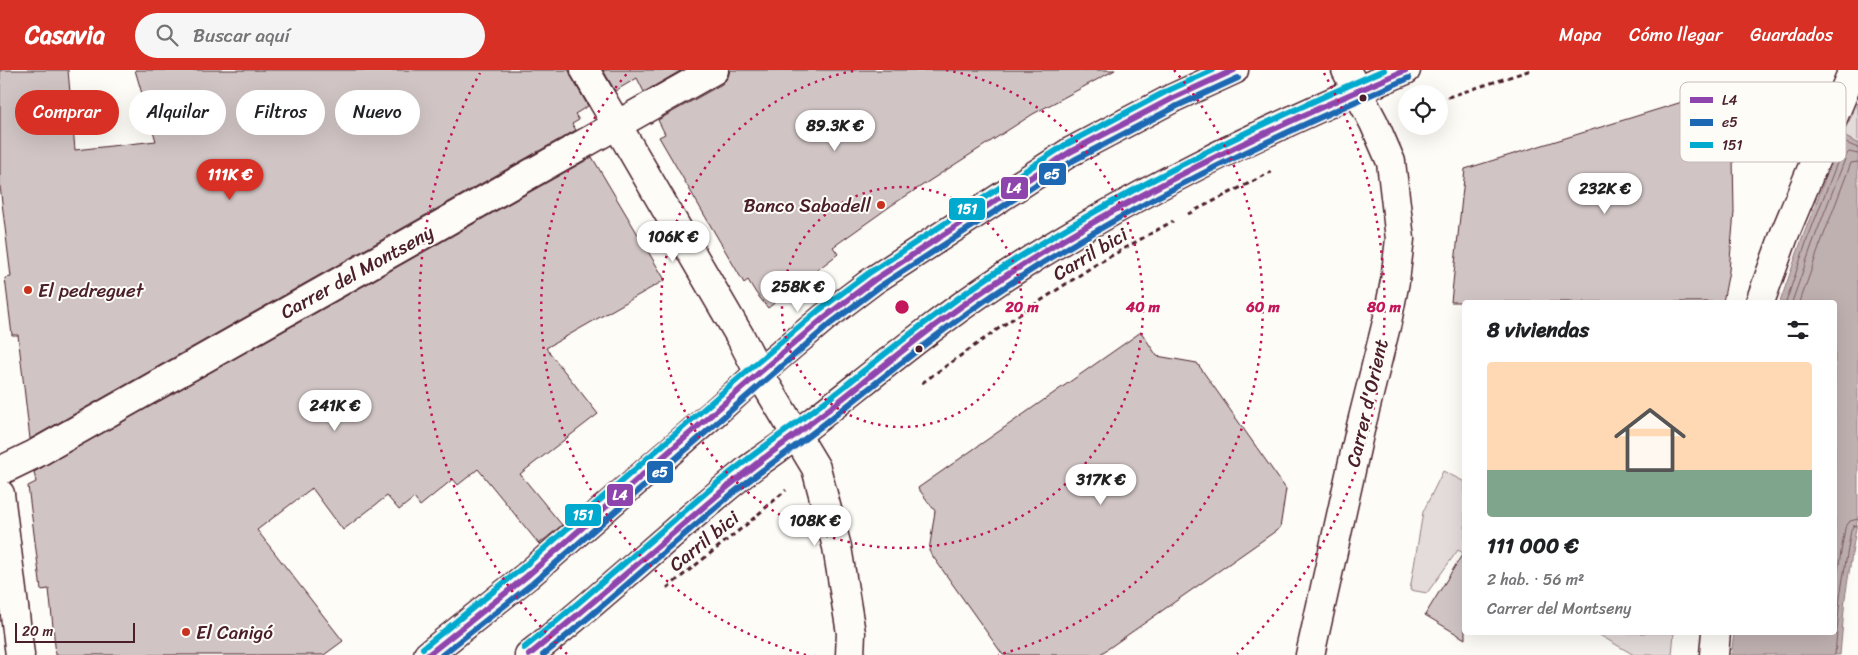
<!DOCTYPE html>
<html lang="es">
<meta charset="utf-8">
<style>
:root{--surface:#fff;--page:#f6f6f6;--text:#202124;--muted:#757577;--line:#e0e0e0;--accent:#d93025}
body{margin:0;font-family:Sriracha,sans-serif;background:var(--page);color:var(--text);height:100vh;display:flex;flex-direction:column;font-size:19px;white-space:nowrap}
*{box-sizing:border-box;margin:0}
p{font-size:16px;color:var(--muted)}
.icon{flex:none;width:28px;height:28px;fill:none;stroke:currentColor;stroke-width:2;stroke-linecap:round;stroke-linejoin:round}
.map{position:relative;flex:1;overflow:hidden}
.drawer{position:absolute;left:1462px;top:230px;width:375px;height:335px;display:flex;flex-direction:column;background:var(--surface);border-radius:5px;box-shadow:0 5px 20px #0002}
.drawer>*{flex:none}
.top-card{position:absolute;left:15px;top:20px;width:475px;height:45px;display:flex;gap:10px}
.tools{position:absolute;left:1398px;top:15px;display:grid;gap:10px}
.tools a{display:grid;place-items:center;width:50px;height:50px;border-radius:50%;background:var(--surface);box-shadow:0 5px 20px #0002;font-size:25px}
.scale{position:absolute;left:15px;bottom:12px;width:120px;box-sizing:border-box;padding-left:5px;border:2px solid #4a1f2b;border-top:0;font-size:14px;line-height:18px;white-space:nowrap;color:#4a1f2b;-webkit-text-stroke:4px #fdfcf7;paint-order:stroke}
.price{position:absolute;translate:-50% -42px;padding:0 11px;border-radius:18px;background:#fff;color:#222;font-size:16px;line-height:32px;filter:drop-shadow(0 1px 2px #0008)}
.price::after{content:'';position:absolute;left:50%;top:30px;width:15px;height:11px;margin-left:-8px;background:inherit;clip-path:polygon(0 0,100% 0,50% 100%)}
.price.active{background:var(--accent);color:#fff}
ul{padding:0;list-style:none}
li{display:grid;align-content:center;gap:10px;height:265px;padding:0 25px}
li+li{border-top:1px solid var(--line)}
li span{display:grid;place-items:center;height:155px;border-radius:5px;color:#555}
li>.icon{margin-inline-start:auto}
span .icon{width:90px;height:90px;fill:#fffc;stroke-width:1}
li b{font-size:21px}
h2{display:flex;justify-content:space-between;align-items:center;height:60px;padding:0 25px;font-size:21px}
.tag{padding:0 18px;border-radius:22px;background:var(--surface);box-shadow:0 5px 20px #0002;font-size:18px;line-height:45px}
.tag.active{background:var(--accent);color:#fff}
header{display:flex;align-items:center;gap:30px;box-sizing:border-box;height:70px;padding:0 25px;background:var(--accent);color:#fff}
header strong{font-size:24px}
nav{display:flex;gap:28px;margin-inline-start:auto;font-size:18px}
.search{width:350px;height:45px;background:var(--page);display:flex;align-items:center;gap:12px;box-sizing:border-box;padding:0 18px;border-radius:28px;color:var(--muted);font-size:19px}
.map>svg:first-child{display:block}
.green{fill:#e3dcda;stroke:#967e82}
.water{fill:#c0b1b1;stroke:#91777b}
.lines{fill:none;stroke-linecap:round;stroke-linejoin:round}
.shore{stroke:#795961;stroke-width:1}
.building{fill:#d0c5c4;stroke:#4a1f2b}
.street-casing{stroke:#4a1f2b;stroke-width:31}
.secondary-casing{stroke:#4a1f2b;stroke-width:31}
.path{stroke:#4a1f2b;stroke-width:3;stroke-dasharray:5 4;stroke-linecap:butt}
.street{stroke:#fdfcf7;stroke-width:28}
.secondary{stroke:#fdfcf7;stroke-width:28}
.bus-1-casing{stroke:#fdfcf7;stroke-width:10}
.bus-2-casing{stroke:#fdfcf7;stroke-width:10}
.bus-3-casing{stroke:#fdfcf7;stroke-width:10}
.bus-1{stroke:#8e44ad;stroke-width:6}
.bus-2{stroke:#1d68b3;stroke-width:6}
.bus-3{stroke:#00a9ce;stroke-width:6}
.ring{fill:none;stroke:#c2185b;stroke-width:2.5;stroke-dasharray:2.5 5}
.bus-dot{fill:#4a1f2b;stroke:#fdfcf7;stroke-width:2}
.poi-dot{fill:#c8321e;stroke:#fdfcf7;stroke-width:2}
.labels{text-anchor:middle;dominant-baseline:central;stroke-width:4;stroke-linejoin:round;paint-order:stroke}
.poi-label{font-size:19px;fill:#4a1f2b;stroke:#fdfcf7;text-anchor:start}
.street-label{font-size:19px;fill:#4a1f2b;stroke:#fdfcf7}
.key{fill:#fdfcf7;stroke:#c7baba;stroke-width:1}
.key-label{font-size:14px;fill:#4a1f2b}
.centre{fill:#c2185b;stroke:#fdfcf7;stroke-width:2.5}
.ring-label{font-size:15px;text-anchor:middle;font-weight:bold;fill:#c2185b;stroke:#fdfcf7;stroke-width:4;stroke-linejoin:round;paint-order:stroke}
.line-badge{stroke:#fdfcf7;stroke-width:2}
.badge-label{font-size:14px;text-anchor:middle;font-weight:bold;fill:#fff}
</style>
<header>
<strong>Casavia</strong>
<div class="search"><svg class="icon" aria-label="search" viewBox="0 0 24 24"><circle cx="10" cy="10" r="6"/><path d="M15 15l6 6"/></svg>Buscar aquí</div>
<nav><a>Mapa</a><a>Cómo llegar</a><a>Guardados</a></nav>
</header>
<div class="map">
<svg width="1858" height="585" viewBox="0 0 1858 585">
<rect width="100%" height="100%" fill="#fdfcf7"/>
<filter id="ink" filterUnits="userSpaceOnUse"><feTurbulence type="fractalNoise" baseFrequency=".02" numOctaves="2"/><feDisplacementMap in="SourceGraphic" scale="10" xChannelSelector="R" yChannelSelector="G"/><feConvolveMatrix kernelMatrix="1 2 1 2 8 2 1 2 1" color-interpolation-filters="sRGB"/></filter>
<g filter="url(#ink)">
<path class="green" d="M1858,33V74L1842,65Z
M1443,401L1465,412V484L1458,480L1427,523L1410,520L1423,442Z
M1596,563H1674L1672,585H1634Z"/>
<path class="water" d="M1842,65L1858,74V446L1845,528L1840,585H1731L1734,563L1835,562V232H1780L1802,169Z"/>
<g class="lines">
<path class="shore" d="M1786,232L1807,170L1844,75L1846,73L1858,78
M1792,232L1813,172L1847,84L1849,82L1858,84
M1800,232L1820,175L1851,93L1858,92
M1835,518L1845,458L1850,451L1858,449
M1835,585L1840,527L1851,460L1853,456L1858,455"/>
</g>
<path class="building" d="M0,0H68L75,80L156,71L135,0H569L572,8L588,36L575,44L579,50L572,54L576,60L30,369L18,265H12L5,208L11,207L0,116Z
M603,0H682L644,22L637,8L615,21Z
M730,0H1115L1033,44L892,135L833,177L838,184L768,238L756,223L748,210L744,213L659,67L665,64L658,50L722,14L728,7Z
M1721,20L1733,88L1734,142L1729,201L1723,232H1451L1465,99Z
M592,87L665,210L546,278L598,344L520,404L562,455L539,474L478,399L458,415L453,409L420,436L414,428L399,440L387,426L343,460L312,418L257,460L343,571L324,585H56L49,519L41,520L28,416L36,412L34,402Z
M1141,262L1157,286L1197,293L1286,419L1280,458L1099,585H1003L929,481L935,441L918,418Z
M1465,480V569L1425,545Z"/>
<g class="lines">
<defs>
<path id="street" d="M585,0L741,268L759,303L816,398L837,477L851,563L850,585
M0,401L35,384L714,0
M0,424L20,585
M1310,585L1360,360L1387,252L1395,211L1400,169L1391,92L1374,53L1346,0"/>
<path id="secondary" d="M1760,232L1785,163L1853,0
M428,585L527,506L711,346L759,303L825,247L874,210L1070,82L1173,28L1234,0
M529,585C605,526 674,459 749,399C765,387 781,377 796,365C862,314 926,259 995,213C1124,127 1264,60 1406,0
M1714,585L1716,562"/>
</defs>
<use href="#street" class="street-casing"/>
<use href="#secondary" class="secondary-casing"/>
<path class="path" d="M1439,30L1531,0
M1188,144L1271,102
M922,313L1005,254L1095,195L1173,151
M667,518L747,454L786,420"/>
<use href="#street" class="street"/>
<use href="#secondary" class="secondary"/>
<defs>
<path id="bus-1" d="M428,585L527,506L759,303L825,247L874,210L1070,82L1173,28L1234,0
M529,585C594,533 656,477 720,423C759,390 802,361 842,329C892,289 942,248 995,213C1124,127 1264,61 1406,0"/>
<path id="bus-2" d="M442,585L533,513L830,254L879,217L1074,90L1177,36L1238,8
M543,585C606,535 665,480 727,428C760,401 794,378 828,351C884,307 939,261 999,221C1128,135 1268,69 1409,8"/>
<path id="bus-3" d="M423,578L521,499L753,296L819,240L869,203L1065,75L1169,20L1213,0
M524,578C589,526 651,469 715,415C755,382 799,352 840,320C889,280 938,241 990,206C1114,124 1248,59 1384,0"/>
</defs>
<use href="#bus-1" class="bus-1-casing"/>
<use href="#bus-2" class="bus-2-casing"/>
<use href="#bus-3" class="bus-3-casing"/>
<use href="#bus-1" class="bus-1"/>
<use href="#bus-2" class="bus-2"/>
<use href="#bus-3" class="bus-3"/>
</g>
</g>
<g class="ring">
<circle cx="902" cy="237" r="120"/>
<path d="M946 0A241 241 0 1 1 858 0"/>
<path d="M806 585A361 361 0 0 1 630 0M1174 0A361 361 0 0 1 998 585"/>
<path d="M567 584A482 482 0 0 1 480 3M1324 3A482 482 0 0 1 1237 584"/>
</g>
<g class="bus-dot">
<circle cx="1363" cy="28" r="4.5"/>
<circle cx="919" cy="279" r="4.5"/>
</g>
<g class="poi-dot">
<circle cx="881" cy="135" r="5"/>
<circle cx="28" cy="220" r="5"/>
<circle cx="186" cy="562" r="5"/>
</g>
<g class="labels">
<g class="poi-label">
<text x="871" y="135" text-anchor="end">Banco Sabadell</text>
<text x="38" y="220">El pedreguet</text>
<text x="196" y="562">El Canigó</text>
</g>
<g class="street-label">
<text transform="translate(1090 184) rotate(-31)">Carril bici</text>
<text transform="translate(357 202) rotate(-29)">Carrer del Montseny</text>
<text transform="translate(1367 333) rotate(-77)">Carrer d'Orient</text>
<text transform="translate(704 471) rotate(-39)">Carril bici</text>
</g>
</g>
<rect x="1680" y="12" width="166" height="80" rx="8" class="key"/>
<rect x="1690" y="27" width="23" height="6" fill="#8e44ad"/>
<rect x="1690" y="49" width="23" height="7" fill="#1d68b3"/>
<rect x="1690" y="72" width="23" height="6" fill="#00a9ce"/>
<g class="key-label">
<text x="1722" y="35">L4</text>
<text x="1722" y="57">e5</text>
<text x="1722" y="80">151</text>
</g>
<circle cx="902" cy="237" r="8" class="centre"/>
<g class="ring-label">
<text x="1022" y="242">20 m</text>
<text x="1143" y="242">40 m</text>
<text x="1263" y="242">60 m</text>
<text x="1384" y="242">80 m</text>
</g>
<g class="line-badge">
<rect x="1038" y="92" width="29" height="24" rx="5" fill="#1d68b3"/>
<rect x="1000" y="106" width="29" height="24" rx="5" fill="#8e44ad"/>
<rect x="948" y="127" width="38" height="24" rx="5" fill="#00a9ce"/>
<rect x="646" y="390" width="28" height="24" rx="5" fill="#1d68b3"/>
<rect x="606" y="413" width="28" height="24" rx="5" fill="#8e44ad"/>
<rect x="564" y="433" width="38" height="24" rx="5" fill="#00a9ce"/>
</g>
<g class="badge-label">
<text x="1052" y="109">e5</text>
<text x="1014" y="123">L4</text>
<text x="967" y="144">151</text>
<text x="660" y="407">e5</text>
<text x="620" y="430">L4</text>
<text x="583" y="450">151</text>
</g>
</svg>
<div class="tools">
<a><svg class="icon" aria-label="locate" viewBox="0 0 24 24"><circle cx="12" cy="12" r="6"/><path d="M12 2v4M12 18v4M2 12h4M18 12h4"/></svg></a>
</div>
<div class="scale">20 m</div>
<b class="price" style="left:835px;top:82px">89.3K €</b>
<b class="price active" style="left:230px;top:131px">111K €</b>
<b class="price" style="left:1605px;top:145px">232K €</b>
<b class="price" style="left:673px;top:193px">106K €</b>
<b class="price" style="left:798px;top:243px">258K €</b>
<b class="price" style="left:335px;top:362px">241K €</b>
<b class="price" style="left:1101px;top:436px">317K €</b>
<b class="price" style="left:815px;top:477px">108K €</b>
<div class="top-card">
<a class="tag active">Comprar</a>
<a class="tag">Alquilar</a>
<a class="tag">Filtros</a>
<a class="tag">Nuevo</a>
</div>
<section class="drawer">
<h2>8 viviendas<svg class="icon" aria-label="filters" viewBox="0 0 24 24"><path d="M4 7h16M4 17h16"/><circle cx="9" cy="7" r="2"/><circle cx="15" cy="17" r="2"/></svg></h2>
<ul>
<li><span style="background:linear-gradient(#ffd9b3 70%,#7fa58c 0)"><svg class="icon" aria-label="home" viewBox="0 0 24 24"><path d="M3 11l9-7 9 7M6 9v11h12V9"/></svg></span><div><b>111 000 €</b><p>2 hab. · 56 m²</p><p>Carrer del Montseny</p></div></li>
</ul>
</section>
</div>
